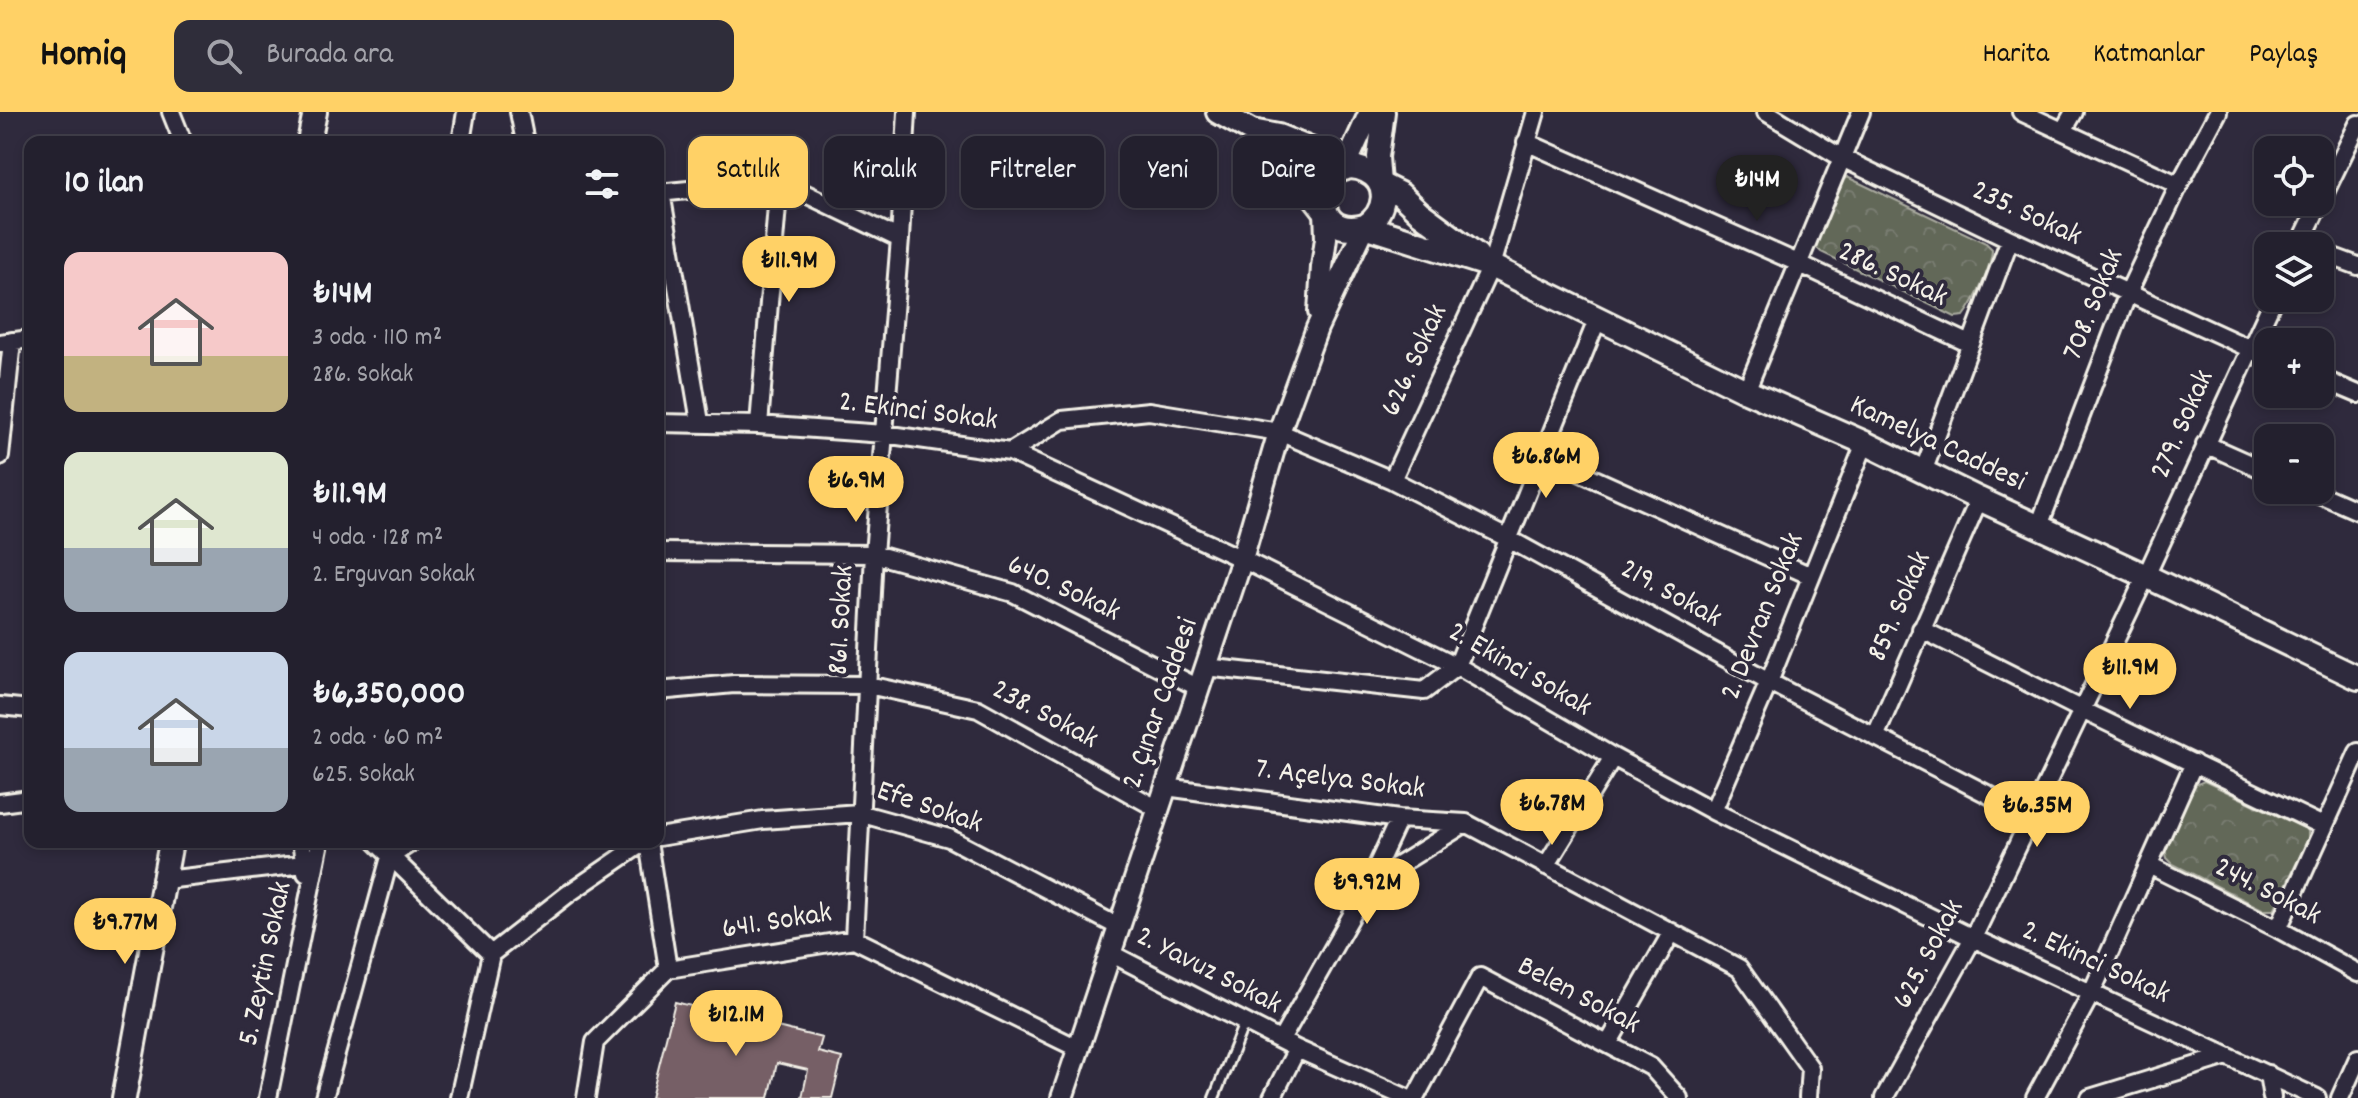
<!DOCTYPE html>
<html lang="tr">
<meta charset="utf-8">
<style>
:root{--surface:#23202e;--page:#2f2d3a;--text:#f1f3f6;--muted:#a3a3aa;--line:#403e4a;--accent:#ffd166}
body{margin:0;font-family:Dekko,sans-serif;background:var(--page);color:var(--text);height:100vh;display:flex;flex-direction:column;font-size:30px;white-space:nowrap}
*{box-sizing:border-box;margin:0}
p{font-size:26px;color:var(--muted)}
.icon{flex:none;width:44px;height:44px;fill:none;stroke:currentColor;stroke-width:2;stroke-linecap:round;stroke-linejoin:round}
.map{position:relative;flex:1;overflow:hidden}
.drawer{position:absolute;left:24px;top:24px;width:640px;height:712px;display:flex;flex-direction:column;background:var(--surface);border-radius:16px;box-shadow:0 4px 12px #0003,0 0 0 2px var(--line)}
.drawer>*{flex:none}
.banner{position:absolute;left:688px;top:24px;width:760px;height:72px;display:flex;gap:16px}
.tools{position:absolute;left:2254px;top:24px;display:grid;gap:16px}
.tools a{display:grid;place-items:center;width:80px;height:80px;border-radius:16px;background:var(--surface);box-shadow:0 4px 12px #0003,0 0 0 2px var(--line);font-size:40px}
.price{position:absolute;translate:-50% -68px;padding:0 18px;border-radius:28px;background:var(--accent);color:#111;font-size:26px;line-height:52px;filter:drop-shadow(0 2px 4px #0008)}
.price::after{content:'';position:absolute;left:50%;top:48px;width:24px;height:18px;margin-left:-12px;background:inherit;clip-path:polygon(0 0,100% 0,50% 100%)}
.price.current{background:#222;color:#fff}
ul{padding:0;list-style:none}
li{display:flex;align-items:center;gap:24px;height:200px;padding:0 40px}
li span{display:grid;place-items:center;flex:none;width:224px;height:160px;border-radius:16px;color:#555}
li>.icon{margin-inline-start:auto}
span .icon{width:96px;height:96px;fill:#fffc;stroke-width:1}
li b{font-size:34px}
h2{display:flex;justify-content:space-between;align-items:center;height:96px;padding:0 40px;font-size:34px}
.tag{padding:0 28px;border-radius:16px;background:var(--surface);box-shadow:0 4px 12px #0003,0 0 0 2px var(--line);font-size:28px;line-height:72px}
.tag.current{background:var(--accent);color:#111}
header{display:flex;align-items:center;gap:48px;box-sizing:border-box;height:112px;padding:0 40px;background:var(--accent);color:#111}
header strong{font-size:38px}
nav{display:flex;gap:44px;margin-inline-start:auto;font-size:28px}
.search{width:560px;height:72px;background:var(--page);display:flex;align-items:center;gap:20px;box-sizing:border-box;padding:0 28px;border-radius:16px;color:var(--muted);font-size:30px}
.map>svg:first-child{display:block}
.park{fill:url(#park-crowns);stroke:#abaca0;stroke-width:2}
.building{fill:#765e66;stroke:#f4f1e8;stroke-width:2}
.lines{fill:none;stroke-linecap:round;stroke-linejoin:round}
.service-casing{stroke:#f4f1e8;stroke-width:14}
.minor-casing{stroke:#f4f1e8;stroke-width:22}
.tertiary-casing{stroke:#f4f1e8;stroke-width:26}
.secondary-casing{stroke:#f4f1e8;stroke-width:28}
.service{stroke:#2f2a3d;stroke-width:8}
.minor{stroke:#2f2a3d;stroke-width:16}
.tertiary{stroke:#2f2a3d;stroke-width:20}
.secondary{stroke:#2f2a3d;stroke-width:22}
.labels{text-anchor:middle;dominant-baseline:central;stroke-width:8;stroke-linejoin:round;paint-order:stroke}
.street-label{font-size:30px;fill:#f4f1e8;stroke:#2f2a3d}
</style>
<header>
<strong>Homiq</strong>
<div class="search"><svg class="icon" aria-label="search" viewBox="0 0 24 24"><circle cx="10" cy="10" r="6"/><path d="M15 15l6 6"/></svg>Burada ara</div>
<nav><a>Harita</a><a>Katmanlar</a><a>Paylaş</a></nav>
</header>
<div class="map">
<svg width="2358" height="986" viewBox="0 0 2358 986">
<defs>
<pattern id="park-crowns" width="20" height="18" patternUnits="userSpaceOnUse" patternTransform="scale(2)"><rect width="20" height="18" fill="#626759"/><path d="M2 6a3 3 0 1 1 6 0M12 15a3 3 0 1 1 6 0" fill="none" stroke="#797d71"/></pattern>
</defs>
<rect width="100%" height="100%" fill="#2f2a3d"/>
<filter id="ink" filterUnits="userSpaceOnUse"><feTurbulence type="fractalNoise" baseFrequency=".0125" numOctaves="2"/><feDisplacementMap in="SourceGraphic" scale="16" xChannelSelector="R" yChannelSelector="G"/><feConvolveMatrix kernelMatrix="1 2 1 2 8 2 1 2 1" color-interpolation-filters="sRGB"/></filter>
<g filter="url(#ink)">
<path class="park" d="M1847,65L1986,131L1992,137C1992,154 1975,190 1964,204L1955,205L1821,140L1814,133L1838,72Z
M2204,669L2308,718V727L2274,798H2264L2173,752L2167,746L2165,737L2195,673Z"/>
<path class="building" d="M675,890L822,926L818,940L842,946L832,986H802L808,958L777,951L769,986H651Z"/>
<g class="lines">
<defs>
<path id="service" d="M1214,986L1244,911"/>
<path id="minor" d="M171,0L183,30
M519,0L525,30
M1766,0L1842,46L2010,127L2268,245
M2021,0L2179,73
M2063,19L2074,0
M461,30L466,0
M1526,30L1798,151L1970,232
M661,80L700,310
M658,81L779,69L900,127
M2299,134L2358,12
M2320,140L2358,154
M0,231L30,227
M2320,266L2358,282
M1746,279L1861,0
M658,311L759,313L884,322L1010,340L1242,447L1457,554L1613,645L1713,699L1973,826L2317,986
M759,313L779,69
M2205,332L2268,360
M1010,340L1062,308L1149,299L1279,320L1392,368L1509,427L1769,570L2030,704
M1541,343L1811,464
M0,344L12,229
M1923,360L2010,127
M1392,368L1491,154L1536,0
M2310,378L2358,399
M2039,414L2128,181L2179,73L2218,0
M658,440L874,442L1013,481L1199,576
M1921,517L2082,598L2323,714
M1205,555L1424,579L1457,554L1598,206
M658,579L734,572L868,573L978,597L1158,697
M0,594L30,597
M1875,625L1979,387
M1166,675L1399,707L1466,711L1739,856L1810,956L1808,986
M0,691L30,687
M1713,699L1769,570L1865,331
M658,725L763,708L859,701L949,726L1119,815
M301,730L306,761
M376,730L491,842
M648,730L668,857
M2149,753L2278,817L2358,861
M1546,754L1613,645
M165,768L304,752
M1370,769L1399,707
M2278,817L2358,640
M854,827L874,442L900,127L907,0
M1110,841L1297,937L1407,986
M1281,928L1370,771L1466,711
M1608,932L1672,820
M2268,962L2272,986
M268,986L320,730
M324,986L390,745L412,730
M459,986L491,842L568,782L644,730
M586,986L595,930L668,857L854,827L1079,937
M1272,986L1297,937
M1415,986L1480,865L1651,955L1679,986
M1884,986L1973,826L2146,464L2274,186
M2035,986L2091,882L2194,651
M2090,986L2227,944
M2340,986L2358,946"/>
<path id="tertiary" d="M1344,57L1370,0
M1380,72L1378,45L1384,0
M1319,200L1322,155L1326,126L1325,99
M1062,986L1242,447L1279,320L1317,216L1365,114"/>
<path id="secondary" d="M1218,0L1252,19L1278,24L1322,42L1344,57
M1252,19L1304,72L1325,99
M309,30L315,0
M1380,72L1400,82L1419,100L1477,143
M1365,114C1386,101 1391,71 1366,59C1318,36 1303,130 1365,114L1491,154L1746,279L1865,331L1979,387L2146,464L2358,566
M124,986L171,730"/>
</defs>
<use href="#service" class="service-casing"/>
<use href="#minor" class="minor-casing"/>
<use href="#tertiary" class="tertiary-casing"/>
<use href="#secondary" class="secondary-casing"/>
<use href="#service" class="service"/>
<use href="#minor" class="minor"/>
<use href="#tertiary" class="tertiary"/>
<use href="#secondary" class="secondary"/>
</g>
</g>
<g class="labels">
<g class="street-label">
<text transform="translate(2026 103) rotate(25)">235. Sokak</text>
<text transform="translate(1892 164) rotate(25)">286. Sokak</text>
<text transform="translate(2095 193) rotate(-68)">708. Sokak</text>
<text transform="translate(1416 249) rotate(-65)">626. Sokak</text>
<text transform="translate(918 301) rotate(7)">2. Ekinci Sokak</text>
<text transform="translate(2184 313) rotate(-66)">279. Sokak</text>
<text transform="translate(1937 333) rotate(25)">Kamelya Caddesi</text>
<text transform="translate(1063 478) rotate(25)">640. Sokak</text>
<text transform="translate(1670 483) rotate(29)">219. Sokak</text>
<text transform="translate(1901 495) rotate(-66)">859. Sokak</text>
<text transform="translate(1764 505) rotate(-68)">2. Devran Sokak</text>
<text transform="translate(843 508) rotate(-87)">861. Sokak</text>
<text transform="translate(1519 559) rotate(30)">2. Ekinci Sokak</text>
<text transform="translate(1162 592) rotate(-71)">2. Çınar Caddesi</text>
<text transform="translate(1044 604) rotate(28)">238. Sokak</text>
<text transform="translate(1340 669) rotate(7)">7. Açelya Sokak</text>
<text transform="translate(929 697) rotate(19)">Efe Sokak</text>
<text transform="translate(2267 781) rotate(27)">244. Sokak</text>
<text transform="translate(777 811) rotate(-9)">641. Sokak</text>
<text transform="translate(1930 843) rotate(-62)">625. Sokak</text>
<text transform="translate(267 852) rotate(-78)">5. Zeytin Sokak</text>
<text transform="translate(2095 852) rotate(25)">2. Ekinci Sokak</text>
<text transform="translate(1208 860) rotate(27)">2. Yavuz Sokak</text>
<text transform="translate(1578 885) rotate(28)">Belen Sokak</text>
</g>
</g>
</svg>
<div class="tools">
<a><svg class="icon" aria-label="locate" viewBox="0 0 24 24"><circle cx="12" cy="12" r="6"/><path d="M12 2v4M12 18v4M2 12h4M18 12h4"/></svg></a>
<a><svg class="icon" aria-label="layers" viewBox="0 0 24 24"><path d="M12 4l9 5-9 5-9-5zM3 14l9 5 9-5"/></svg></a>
<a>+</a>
<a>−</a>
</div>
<b class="price current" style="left:1757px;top:111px">₺14M</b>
<b class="price" style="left:789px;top:192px">₺11.9M</b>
<b class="price" style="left:1546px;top:388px">₺6.86M</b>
<b class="price" style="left:856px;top:412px">₺6.9M</b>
<b class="price" style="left:2130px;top:599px">₺11.9M</b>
<b class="price" style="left:1552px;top:735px">₺6.78M</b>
<b class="price" style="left:2037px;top:737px">₺6.35M</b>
<b class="price" style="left:1367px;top:814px">₺9.92M</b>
<b class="price" style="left:125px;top:854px">₺9.77M</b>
<b class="price" style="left:736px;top:946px">₺12.1M</b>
<div class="banner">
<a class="tag current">Satılık</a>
<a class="tag">Kiralık</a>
<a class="tag">Filtreler</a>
<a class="tag">Yeni</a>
<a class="tag">Daire</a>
</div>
<section class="drawer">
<h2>10 ilan<svg class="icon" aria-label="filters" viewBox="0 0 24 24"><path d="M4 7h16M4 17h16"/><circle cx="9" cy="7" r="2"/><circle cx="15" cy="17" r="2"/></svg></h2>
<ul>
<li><span style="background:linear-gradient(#f6c9c9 65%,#c2b280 0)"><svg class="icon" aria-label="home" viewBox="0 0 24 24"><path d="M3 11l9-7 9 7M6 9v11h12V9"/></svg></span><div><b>₺14M</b><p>3 oda · 110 m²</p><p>286. Sokak</p></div></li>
<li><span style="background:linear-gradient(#dfe7d0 60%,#9aa5b1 0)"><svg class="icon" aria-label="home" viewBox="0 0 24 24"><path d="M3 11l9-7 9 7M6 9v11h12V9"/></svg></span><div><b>₺11.9M</b><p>4 oda · 128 m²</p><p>2. Erguvan Sokak</p></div></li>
<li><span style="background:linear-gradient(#c9d6e8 60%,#9aa5b1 0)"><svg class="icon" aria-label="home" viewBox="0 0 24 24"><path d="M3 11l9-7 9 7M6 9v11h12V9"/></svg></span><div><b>₺6,350,000</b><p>2 oda · 60 m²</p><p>625. Sokak</p></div></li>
</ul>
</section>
</div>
